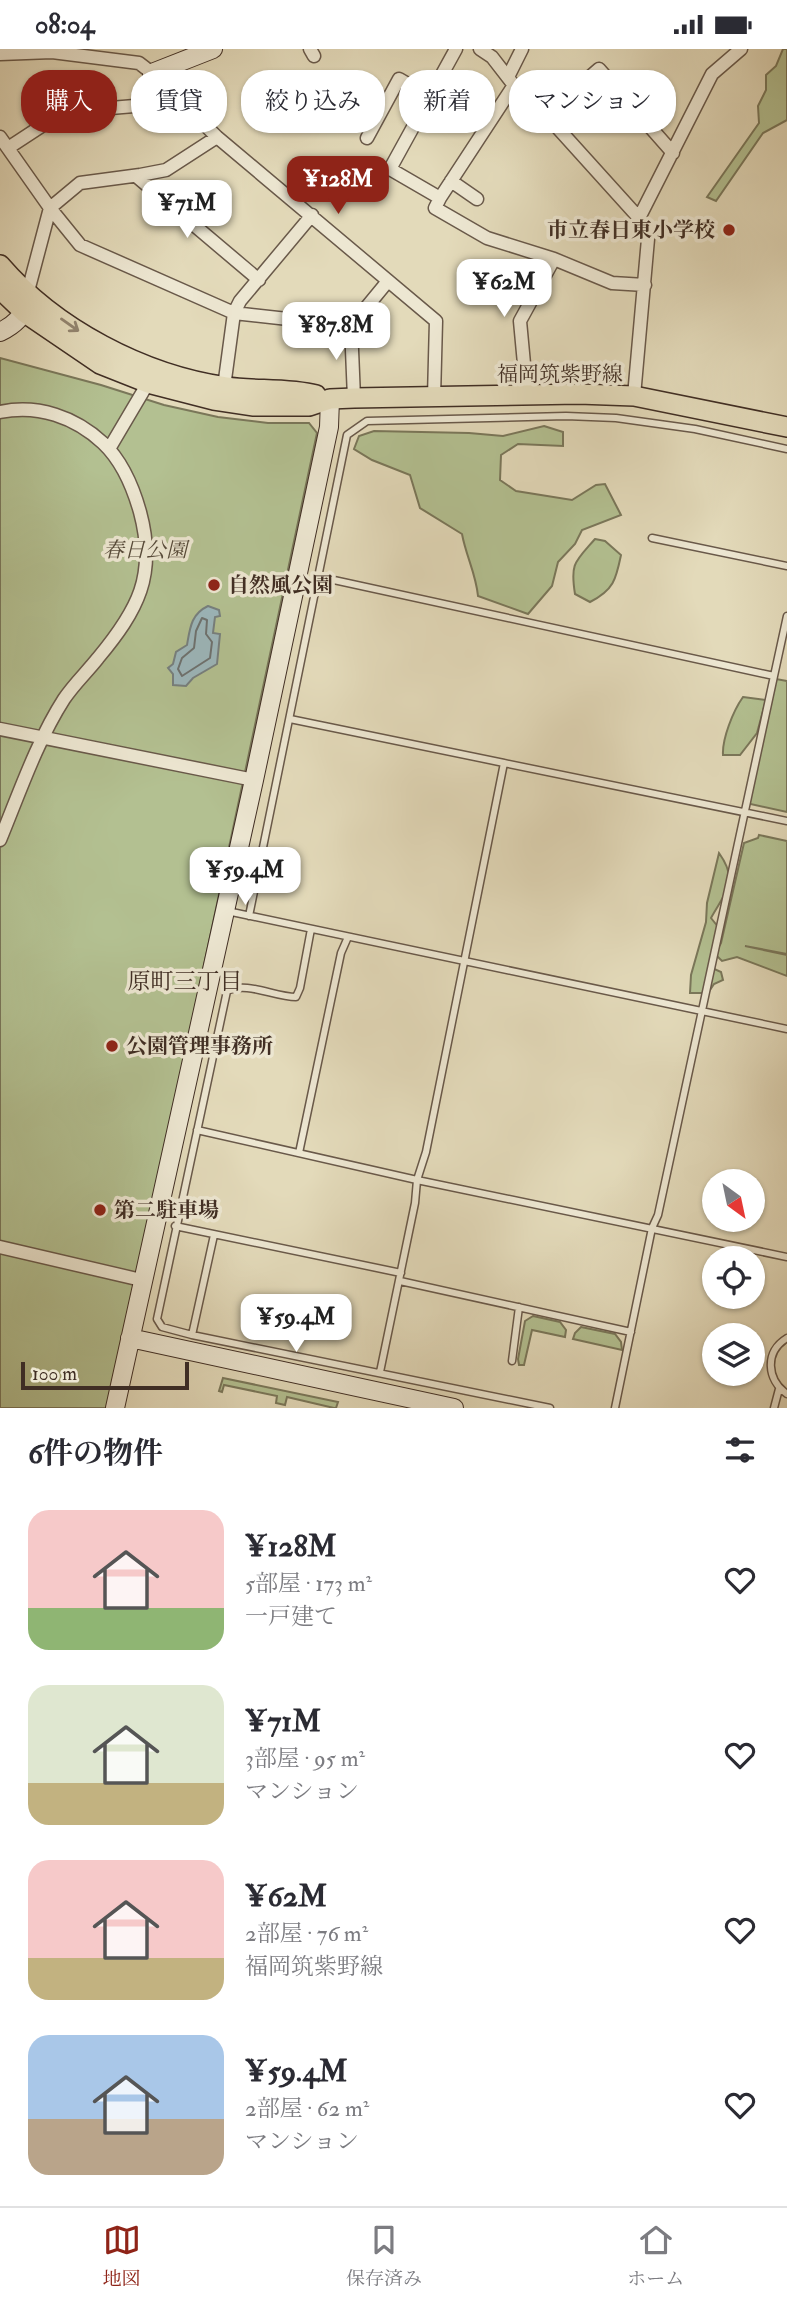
<!DOCTYPE html>
<html lang="ja">
<meta charset="utf-8">
<style>
:root{--surface:#fff;--page:#f7f7f7;--text:#2b2b33;--muted:#7c7c81;--line:#e1e1e2;--accent:#8f2418}
body{margin:0;font-family:"IM FELL Double Pica","Noto Serif JP",serif;background:var(--page);color:var(--text);height:100vh;display:flex;flex-direction:column;font-size:26px;white-space:nowrap}
*{box-sizing:border-box;margin:0}
p{font-size:23px;color:var(--muted)}
.icon{flex:none;width:38px;height:38px;fill:none;stroke:currentColor;stroke-width:2;stroke-linecap:round;stroke-linejoin:round}
.map{position:relative;height:1359px;overflow:hidden}
.sheet{display:flex;flex-direction:column;background:var(--surface);flex:1}
.sheet>*{flex:none}
.guide{position:absolute;left:21px;top:21px;width:746px;height:63px;display:flex;gap:14px}
.needle{width:46px;rotate:147deg}
.buttons{position:absolute;left:702px;top:1120px;display:grid;gap:14px}
.buttons a{display:grid;place-items:center;width:63px;height:63px;border-radius:50%;background:var(--surface);box-shadow:0 2px 5px #0004;font-size:35px}
.scale{position:absolute;left:21px;bottom:18px;width:168px;box-sizing:border-box;padding-left:7px;border:4px solid #402e24;border-top:0;font-size:19px;line-height:24px;white-space:nowrap;color:#402e24;-webkit-text-stroke:5px #ede7d2;paint-order:stroke}
.price{position:absolute;translate:-50% -60px;padding:0 16px;border-radius:14px;background:#fff;color:#222;font-size:23px;line-height:46px;filter:drop-shadow(0 2px 4px #0008)}
.price::after{content:'';position:absolute;left:50%;top:42px;width:21px;height:16px;margin-left:-10px;background:inherit;clip-path:polygon(0 0,100% 0,50% 100%)}
.price.on{background:var(--accent);color:#fff}
ul{padding:0;list-style:none}
li{display:flex;align-items:center;gap:21px;height:175px;padding:0 28px}
li span{display:grid;place-items:center;flex:none;width:196px;height:140px;border-radius:21px;color:#555}
li>.icon{margin-inline-start:auto}
span .icon{width:84px;height:84px;fill:#fffc;stroke-width:1}
li b{font-size:30px}
h2{display:flex;justify-content:space-between;align-items:center;height:84px;padding:0 28px;font-size:30px}
.chip{padding:0 24px;border-radius:28px;background:var(--surface);box-shadow:0 2px 5px #0004;font-size:24px;line-height:63px}
.chip.on{background:var(--accent);color:#fff}
.status{display:flex;justify-content:space-between;align-items:center;height:49px;padding:0 35px;background:var(--surface);direction:ltr}
.status svg{height:19px;fill:currentColor}
.tab-bar{display:flex;justify-content:space-around;align-items:center;height:98px;border-top:2px solid var(--line);background:var(--surface);font-size:19px;color:var(--muted)}
.tab-bar a{display:grid;justify-items:center;gap:4px}
.tab-bar .on{color:var(--accent)}
.map>svg:first-child{display:block}
.green{fill:#b3c091;stroke:#7a775a;stroke-width:2}
.water{fill:#9cb7bc;stroke:#77807f;stroke-width:2}
.lines{fill:none;stroke-linecap:round;stroke-linejoin:round}
.shore{stroke:#6e7270;stroke-width:2}
.lane-casing{stroke:#69594a;stroke-width:9}
.street-casing{stroke:#69594a;stroke-width:15}
.secondary-casing{stroke:#402e24;stroke-width:20}
.primary-casing{stroke:#402e24;stroke-width:22}
.lane{stroke:#ede7d2;stroke-width:6}
.street{stroke:#ede7d2;stroke-width:12}
.secondary{stroke:#ede7d2;stroke-width:18}
.primary{stroke:#e3daba;stroke-width:19}
.oneway{stroke:#92846f}
.poi-dot{fill:#8f2418;stroke:#ede7d2;stroke-width:2.5}
.labels{text-anchor:middle;dominant-baseline:central;stroke-width:7;stroke-linejoin:round;paint-order:stroke}
.poi-label{font-size:21px;font-weight:bold;fill:#402e24;stroke:#ede7d2;text-anchor:start}
.street-label{font-size:21px;fill:#402e24;stroke:#ede7d2}
.park-label{font-size:21px;font-style:italic;fill:#574b3a;stroke:#ede7d2}
.neighbourhood-label{font-size:23px;fill:#402e24;stroke:#ede7d2}
</style>
<div class="status"><b>08:04</b><svg viewBox="0 0 49 12"><path d="M0 12V9h3v3zM5 12V6h3v6zM10 12V3h3v9zM15 12V0h3v12zM26 1h20v11H26zM47 4h2v5h-2z"/></svg></div>
<div class="map">
<svg width="787" height="1359" viewBox="0 0 787 1359">
<rect width="100%" height="100%" fill="#e3daba"/>
<filter id="stains"><feTurbulence type="fractalNoise" baseFrequency=".00286" numOctaves="4"/><feColorMatrix values="0 0 0 0 .2 0 0 0 0 .09 0 0 0 0 .02 0 0 0 .5 -.17"/></filter>
<radialGradient id="worn" r=".72"><stop offset=".6" stop-color="#630" stop-opacity="0"/><stop offset="1" stop-color="#630" stop-opacity=".3"/></radialGradient>
<path class="green" d="M783,0H787V71L763,84L716,152L707,148L759,74L758,57L766,41V26L776,17Z
M0,309L101,336L164,356L218,368L268,374H309L317,384L110,1359H0Z
M544,377L563,383V397L518,395L501,406L500,431L516,442L572,451L596,436L605,435L621,466L582,481L575,495L558,513L552,537L528,565L478,547C476,525 466,507 462,485L420,459L410,426L372,411L354,400L359,387L374,382L469,384L503,387Z
M595,490L605,492L621,506C616,530 614,541 590,553L575,545C570,514 575,513 595,490Z
M776,630L787,632V763L746,754Z
M743,648L766,651L757,684L740,706H723C722,690 733,662 743,648Z
M759,786L787,792V905L745,897L787,906V927L737,908L722,912L715,905L712,919L721,923L723,931L714,935L708,944H690L691,926L706,873L707,854L719,804C739,832 726,842 711,869L719,879L715,904L721,894L744,794L758,789Z
M533,1267L560,1273L566,1281L565,1288L532,1281L524,1316H519L518,1310L525,1272Z
M581,1278L615,1285L621,1293L622,1301L573,1290L575,1284Z
M223,1329L338,1353L336,1359H334L287,1348L285,1356L276,1354L277,1347L224,1336L222,1343L219,1342Z"/>
<path class="water" d="M208,557L219,561L220,567L215,568L213,584L220,585L217,615L193,629L186,637L173,636V625L168,619L173,615L176,603L187,596C190,579 191,565 208,557Z"/>
<g class="lines">
<path class="shore" d="M202,569L207,571L206,585L212,593L210,609L182,627L178,620L182,609L194,599L196,582Z"/>
<defs>
<path id="lane" d="M652,489L787,517
M320,528L774,627L658,1166L652,1179L615,1359
M774,627L787,567
M290,670L504,714
M227,862L787,980
M249,867L347,386L367,372L566,367L616,369L695,380L787,400
M311,880L300,939L296,948C274,948 247,932 227,942L157,1270L162,1278L192,1286L550,1359
M197,1081L417,1131L787,1208
M299,1104L341,904L348,888
M175,1177L401,1224
M400,1232L631,1283
M192,1286L214,1186
M787,1289C764,1303 767,1331 787,1345
M512,1312L519,1258
M380,1323L415,1154L417,1131L426,1103L504,714L787,772
M774,1359L779,1340"/>
<path id="street" d="M310,0L314,7
M456,0L390,120L440,149L514,36
M480,0L492,8L530,57L546,66L639,169L648,190L634,347
M0,5L52,3L139,14L152,24L217,88L436,272L434,348
M508,28L522,0
M546,66L599,20L673,104
M0,88L50,159L80,196L234,264L351,277L388,232
M367,89L399,30L430,48
M8,99L63,63L182,53
M136,127L259,231
M451,132L477,150
M440,149L435,159L487,189L554,210L612,234L645,236
M639,169L712,25L741,0
M27,246L50,159L80,134L140,126L166,121L217,88
M351,277L354,349
M224,338L234,264L240,252L312,166
M527,347L520,272L554,210
M0,363C38,355 75,368 103,394C122,412 133,438 140,463C157,526 138,561 98,609C87,623 74,635 64,650C37,692 19,745 0,791
M109,400L148,334
M0,680L254,731
M0,1198L137,1230"/>
<path id="secondary" d="M152,24L213,0
M0,283C14,276 24,268 26,252
M130,1289L454,1359
M115,1359L254,731L329,378L330,350"/>
<path id="primary" d="M0,216C55,280 143,326 226,338C255,342 289,339 316,346
M0,240L25,264L100,315L148,334L214,351L254,357H309L330,350L354,349L579,345L634,347L787,378"/>
</defs>
<use href="#lane" class="lane-casing"/>
<use href="#street" class="street-casing"/>
<use href="#secondary" class="secondary-casing"/>
<use href="#primary" class="primary-casing"/>
<use href="#lane" class="lane"/>
<use href="#street" class="street"/>
<use href="#secondary" class="secondary"/>
<use href="#primary" class="primary"/>
</g>
<defs><path id="oneway-shaft" d="M-6 0H5M1.5-3L5.5 0L1.5 3" fill="none" stroke-width="1.6" stroke-linecap="round" stroke-linejoin="round" transform="scale(1.75)"/></defs>
<use class="oneway" href="#oneway-shaft" transform="translate(70 276) rotate(35)"/>
<g class="poi-dot">
<circle cx="729" cy="181" r="7"/>
<circle cx="214" cy="536" r="7"/>
<circle cx="112" cy="997" r="7"/>
<circle cx="100" cy="1161" r="7"/>
</g>
<g class="labels">
<g class="poi-label">
<text x="715" y="181" text-anchor="end">市立春日東小学校</text>
<text x="228" y="536">自然風公園</text>
<text x="126" y="997">公園管理事務所</text>
<text x="114" y="1161">第二駐車場</text>
</g>
<g class="street-label">
<text x="560" y="325">福岡筑紫野線</text>
</g>
<g class="park-label">
<text x="145" y="501">春日公園</text>
</g>
<g class="neighbourhood-label">
<text x="185" y="932">原町三丁目</text>
</g>
</g>
<rect width="100%" height="100%" filter="url(#stains)"/>
<rect width="100%" height="100%" fill="url(#worn)"/>
</svg>
<div class="buttons">
<a><svg class="needle" viewBox="-14 -14 28 28"><path d="M0-13l5 13h-10z" fill="#e53935"/><path d="M0 13l5-13h-10z" fill="#7c7c81"/></svg></a>
<a><svg class="icon" aria-label="locate" viewBox="0 0 24 24"><circle cx="12" cy="12" r="6"/><path d="M12 2v4M12 18v4M2 12h4M18 12h4"/></svg></a>
<a><svg class="icon" aria-label="layers" viewBox="0 0 24 24"><path d="M12 4l9 5-9 5-9-5zM3 14l9 5 9-5"/></svg></a>
</div>
<div class="scale">100 m</div>
<b class="price on" style="left:338px;top:167px">¥128M</b>
<b class="price" style="left:187px;top:191px">¥71M</b>
<b class="price" style="left:504px;top:270px">¥62M</b>
<b class="price" style="left:336px;top:313px">¥87.8M</b>
<b class="price" style="left:245px;top:858px">¥59.4M</b>
<b class="price" style="left:296px;top:1305px">¥59.4M</b>
<div class="guide">
<a class="chip on">購入</a>
<a class="chip">賃貸</a>
<a class="chip">絞り込み</a>
<a class="chip">新着</a>
<a class="chip">マンション</a>
</div>
</div>
<section class="sheet">
<h2>6件の物件<svg class="icon" aria-label="filters" viewBox="0 0 24 24"><path d="M4 7h16M4 17h16"/><circle cx="9" cy="7" r="2"/><circle cx="15" cy="17" r="2"/></svg></h2>
<ul>
<li><span style="background:linear-gradient(#f6c9c9 70%,#8fb573 0)"><svg class="icon" aria-label="home" viewBox="0 0 24 24"><path d="M3 11l9-7 9 7M6 9v11h12V9"/></svg></span><div><b>¥128M</b><p>5部屋 · 173 m²</p><p>一戸建て</p></div><svg class="icon" aria-label="heart" viewBox="0 0 24 24"><path d="M12 20l-8-8c-3-5 5-10 8-4 3-6 11-1 8 4z"/></svg></li>
<li><span style="background:linear-gradient(#dfe7d0 70%,#c2b280 0)"><svg class="icon" aria-label="home" viewBox="0 0 24 24"><path d="M3 11l9-7 9 7M6 9v11h12V9"/></svg></span><div><b>¥71M</b><p>3部屋 · 95 m²</p><p>マンション</p></div><svg class="icon" aria-label="heart" viewBox="0 0 24 24"><path d="M12 20l-8-8c-3-5 5-10 8-4 3-6 11-1 8 4z"/></svg></li>
<li><span style="background:linear-gradient(#f6c9c9 70%,#c2b280 0)"><svg class="icon" aria-label="home" viewBox="0 0 24 24"><path d="M3 11l9-7 9 7M6 9v11h12V9"/></svg></span><div><b>¥62M</b><p>2部屋 · 76 m²</p><p>福岡筑紫野線</p></div><svg class="icon" aria-label="heart" viewBox="0 0 24 24"><path d="M12 20l-8-8c-3-5 5-10 8-4 3-6 11-1 8 4z"/></svg></li>
<li><span style="background:linear-gradient(#a9c7e8 60%,#b9a48a 0)"><svg class="icon" aria-label="home" viewBox="0 0 24 24"><path d="M3 11l9-7 9 7M6 9v11h12V9"/></svg></span><div><b>¥59.4M</b><p>2部屋 · 62 m²</p><p>マンション</p></div><svg class="icon" aria-label="heart" viewBox="0 0 24 24"><path d="M12 20l-8-8c-3-5 5-10 8-4 3-6 11-1 8 4z"/></svg></li>
</ul>
</section>
<nav class="tab-bar">
<a class="on"><svg class="icon" aria-label="map" viewBox="0 0 24 24"><path d="M3 6l6-2 6 2 6-2v14l-6 2-6-2-6 2zM9 4v14M15 6v14"/></svg>地図</a>
<a><svg class="icon" aria-label="saved" viewBox="0 0 24 24"><path d="M7 4h10v16l-5-4-5 4z"/></svg>保存済み</a>
<a><svg class="icon" aria-label="home" viewBox="0 0 24 24"><path d="M3 11l9-7 9 7M6 9v11h12V9"/></svg>ホーム</a>
</nav>
